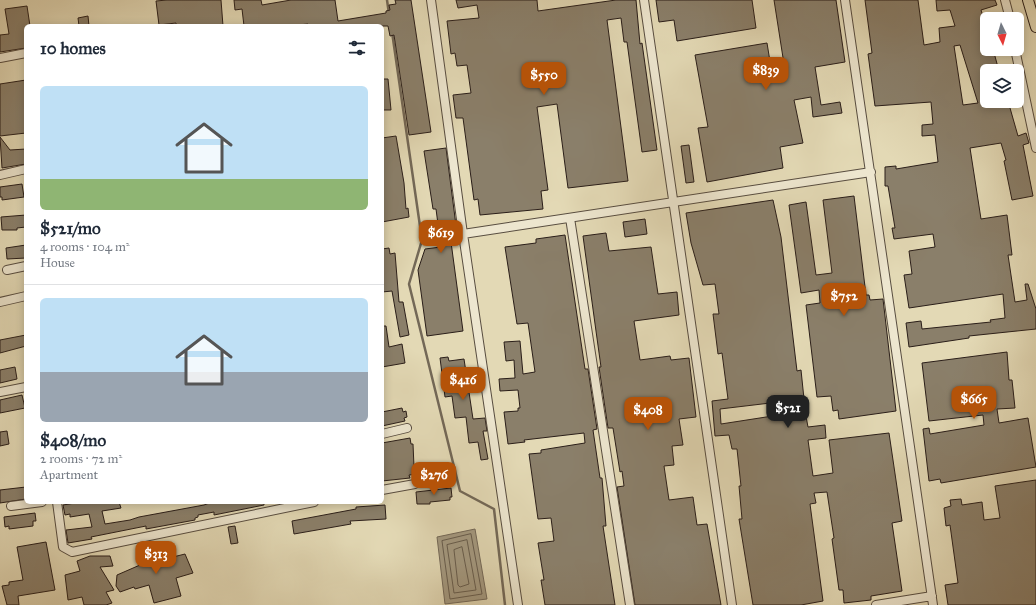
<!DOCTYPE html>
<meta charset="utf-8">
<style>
:root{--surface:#fff;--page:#f2f2f3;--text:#1f2937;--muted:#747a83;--line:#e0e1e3;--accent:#b45309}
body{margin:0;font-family:"IM FELL Great Primer",serif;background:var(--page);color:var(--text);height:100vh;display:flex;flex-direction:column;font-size:15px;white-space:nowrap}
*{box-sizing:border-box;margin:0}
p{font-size:13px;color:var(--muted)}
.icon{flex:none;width:22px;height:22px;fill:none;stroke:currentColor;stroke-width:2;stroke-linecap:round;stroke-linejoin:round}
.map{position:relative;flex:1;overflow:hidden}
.details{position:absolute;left:24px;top:24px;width:360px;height:480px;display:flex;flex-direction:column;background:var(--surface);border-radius:6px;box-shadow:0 2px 10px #0003}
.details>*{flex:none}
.needle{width:26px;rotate:175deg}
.buttons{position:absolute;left:980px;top:12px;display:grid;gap:8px}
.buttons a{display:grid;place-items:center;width:44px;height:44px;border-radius:6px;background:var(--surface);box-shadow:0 2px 10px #0003;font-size:20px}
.price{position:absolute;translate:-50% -34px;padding:0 9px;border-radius:8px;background:var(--accent);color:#fff;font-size:13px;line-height:26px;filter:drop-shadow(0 1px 2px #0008)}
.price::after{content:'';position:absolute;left:50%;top:24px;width:12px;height:9px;margin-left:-6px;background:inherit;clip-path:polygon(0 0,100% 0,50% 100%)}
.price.selected{background:#222;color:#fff}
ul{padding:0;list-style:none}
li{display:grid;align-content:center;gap:8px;height:212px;padding:0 16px}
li+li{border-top:1px solid var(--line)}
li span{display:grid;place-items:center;height:124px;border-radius:6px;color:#555}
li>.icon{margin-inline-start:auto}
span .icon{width:72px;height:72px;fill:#fffc;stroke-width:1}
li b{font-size:17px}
h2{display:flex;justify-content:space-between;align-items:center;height:48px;padding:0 16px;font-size:17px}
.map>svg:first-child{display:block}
.water{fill:#a49980;stroke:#736857}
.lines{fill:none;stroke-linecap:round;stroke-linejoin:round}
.shore{stroke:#675c4c;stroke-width:1}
.stream{stroke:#736857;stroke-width:2.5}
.building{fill:#8a7f6a;stroke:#2a1e19;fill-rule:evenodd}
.minor-casing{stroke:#584d40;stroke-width:10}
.major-casing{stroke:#2a1e19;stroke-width:12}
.minor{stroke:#ede6cf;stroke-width:8}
.major{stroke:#e3d9b5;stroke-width:10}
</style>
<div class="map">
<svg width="1036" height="605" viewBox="0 0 1036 605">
<rect width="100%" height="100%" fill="#e3d9b5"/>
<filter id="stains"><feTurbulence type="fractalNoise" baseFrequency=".005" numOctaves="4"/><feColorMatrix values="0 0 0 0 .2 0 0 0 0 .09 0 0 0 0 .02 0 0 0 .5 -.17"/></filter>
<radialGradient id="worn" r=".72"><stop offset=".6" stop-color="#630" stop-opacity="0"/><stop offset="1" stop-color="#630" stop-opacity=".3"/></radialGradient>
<path class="water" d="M475,529L487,599L445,604L437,537Z"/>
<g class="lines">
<path class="shore" d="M471,534L482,594L450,599L442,541Z
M467,540L476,590L454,593L447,545Z
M462,547L469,584L460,587L458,585L454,550Z"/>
<path class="stream" d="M387,0L389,14
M392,32L422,240L409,284L460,491L494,509L505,605"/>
</g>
<path class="building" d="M167,0H221L223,26H176V23L159,25L156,1Z
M234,0H261L262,5L291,0H335L338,21L386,13V11L390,10L389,5L396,4L395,0H411L431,132L409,135L394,35L390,36L388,26H308V24L288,26H244L242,9L235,10Z
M456,0H537L538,11L616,0H636L640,44L642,43L657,150L642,152L627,42H624L621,18L607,20L628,181L568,188L557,104L537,107L548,190L541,191L543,209L480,215L478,199L474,200L463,118H456L453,95L471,93L467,65L457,66L455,53L451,54L447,21L479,18L477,5L458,8Z
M656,0H752L756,28L677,41L674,20L659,22Z
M774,0H836L845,62L815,67L821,105L840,102L842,113L813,117L811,97L794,100L803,143L780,147L783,168L707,182L698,128L708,127L695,55L767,43L773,80L786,77Z
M865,0H918L924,45L940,42L939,28L955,26L950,10L937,11L936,0H995L997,5L981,10L987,30V49H993L999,71H987V101H1008L1018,136L1026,133L1029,143L1023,145L1033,196L1012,200L1004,161L1006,160L1001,143L970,148L981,219L1007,215L1012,255H1008L1015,302L1027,300L1025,284H1028L1036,309V329L969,336V338L909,347L906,323L921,321L922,329L991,322L990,320L1005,318L1003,294L909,308L904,275L912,274L909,251L935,247L933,234L894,239L892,228H895L888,186H885V167L896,166V169L938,162L935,135L922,136V125L933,124L931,102L875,106L868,54L872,53ZM960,45L978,103L963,105L954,46Z
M27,6L30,26H26V48L0,52V35L9,34L5,9Z
M88,16L89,26H79L78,18Z
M382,79H388L391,110H383Z
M26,80V133L0,136V84Z
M396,136L404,183L406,209L408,208L409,217L382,222V138Z
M0,137L10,150L26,149V164L2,168Z
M689,145L694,182L686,183L681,146Z
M446,148L458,241L451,242L463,331L427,336L418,270L425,249L441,247L436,209H433L424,151Z
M22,184L24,197L2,200V197H0V187Z
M854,196L866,295H869L870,300L883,299L896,411L839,419L838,410L833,411L831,396L817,397L806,305L820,303L819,290L801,293L789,205L806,202L816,275L832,273L823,200Z
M773,200L781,237L797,371L801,370L804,399L720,409L721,424L805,411L808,427L825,425L826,438L808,440L813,476L833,473L829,440L889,433L902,521L892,523L902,591L871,596V600L844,603L843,590H839L832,539L834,538L827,492L814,493L816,503L810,504L823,601L801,605H753L739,519H742L739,486H741L737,449H732L729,435L715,436L712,401L728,399L722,353L718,354L713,314H719L715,284L703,285L691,243L686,213Z
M26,215V227L17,228V230H2L1,217Z
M645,219L647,234L625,237L623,222Z
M606,233L609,251L651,247L658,294L677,292L679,315L634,321L640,360L670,356L671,360L689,358L696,417L679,419L683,445L672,446L674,465L664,466L669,500L693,497L697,525L707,524L721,605H635L617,487L624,486L622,471L620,472L613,428H608L599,367H601L596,331L583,236Z
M565,235L585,369H588L597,429L593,430L600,478H602L606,526H603L615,605H545L541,580H544L538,543L554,541L551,518L538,519L529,454L541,453V450L585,443L584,433L524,440L525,442L508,444L504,412L518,411V408H520L518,390L500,391L499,379L515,378L514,360L506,361L504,342L520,341L523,374L535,372L528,323L517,324L505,247L536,243V239Z
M26,245V258L7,259L6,248Z
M389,248L390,254L395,253L399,302H403L409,335L400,337L392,291L382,292V249Z
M382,326H386L389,347L402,344L405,363L382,367Z
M26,335V346L0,353V340Z
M1007,352L1009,380H1012L1015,408L997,409L999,423L1028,418L1036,467L941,483L940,479L929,481L923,429L929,428L930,434L984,425L983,415L929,421L922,363Z
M448,357L449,361L464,359L473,419L485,418L487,431H483L488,459L481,460L478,442L469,443L466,417L455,418L452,396L445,397L440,358Z
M15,367L17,379L0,383V370Z
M22,395L25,408L0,413V400Z
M402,408L403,412L406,411L407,417L404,418L405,421L382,426V412Z
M7,431L9,444L0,446V432Z
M410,438L411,444H413L414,467L416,466L418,474L409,475L410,478L382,481V443Z
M1036,480V605H948L945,585L958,583L950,525L946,526L944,508L951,506L950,500L961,499L962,505L982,502L984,520L1000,518L995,486Z
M26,487V499L0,503V490Z
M451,488L452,497H450V500L430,502V504H417L416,492Z
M81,502H119L121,508L102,511L105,524L130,520L139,517L204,505L212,502H264V505L214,515V512L198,515V517L195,518V520L146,529V526L91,537L92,539L68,543L66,530L92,527L89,514L70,517V514L65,515L63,505Z
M385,505L386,519L350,521L351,524L294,534L292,521L356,509V507Z
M35,513L36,521H33V526L9,529V526L5,527L4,517Z
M235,526L238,543L231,544L228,527Z
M46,542L55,590L18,596L19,605H7L2,586L9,585V582L23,580L17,547Z
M162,547L169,558L185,554L193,573L176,578L181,596L154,603L149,585L135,589L134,587L120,592L116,586L117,575L140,565L138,554Z
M90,556H110L113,566L100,567L114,590L106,592L112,603L106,605H84L82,597L68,600L65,575L80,571L77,561Z"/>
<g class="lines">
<defs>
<path id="minor" d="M431,0L463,234L518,605
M644,0L732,605
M845,0L933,605
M1005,0L1010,19
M1015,49L1036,148
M0,58L26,53
M0,175L26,169
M570,218L630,605
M463,234L871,172
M7,270L26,266
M0,302L26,296
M0,392L26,387
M382,434L407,428
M382,490L415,484
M57,502L63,547L72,552L314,502
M11,506L42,502
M876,605L932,596"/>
<path id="major" d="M1028,0L1036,27"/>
</defs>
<use href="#minor" class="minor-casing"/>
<use href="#major" class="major-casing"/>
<use href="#minor" class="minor"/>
<use href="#major" class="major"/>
</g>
<rect width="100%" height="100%" filter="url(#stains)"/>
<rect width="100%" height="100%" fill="url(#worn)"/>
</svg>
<div class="buttons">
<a><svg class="needle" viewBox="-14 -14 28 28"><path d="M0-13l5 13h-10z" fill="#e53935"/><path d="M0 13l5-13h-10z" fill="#747a83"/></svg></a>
<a><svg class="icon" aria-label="layers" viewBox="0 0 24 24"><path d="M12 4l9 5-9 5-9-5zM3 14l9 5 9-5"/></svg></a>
</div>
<b class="price" style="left:766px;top:91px">$839</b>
<b class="price" style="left:544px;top:96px">$550</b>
<b class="price" style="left:441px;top:254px">$619</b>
<b class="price" style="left:844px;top:317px">$752</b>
<b class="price" style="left:463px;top:401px">$416</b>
<b class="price" style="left:974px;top:420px">$665</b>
<b class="price selected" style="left:788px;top:429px">$521</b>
<b class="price" style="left:648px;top:431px">$408</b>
<b class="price" style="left:434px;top:496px">$276</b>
<b class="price" style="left:156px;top:575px">$313</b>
<section class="details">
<h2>10 homes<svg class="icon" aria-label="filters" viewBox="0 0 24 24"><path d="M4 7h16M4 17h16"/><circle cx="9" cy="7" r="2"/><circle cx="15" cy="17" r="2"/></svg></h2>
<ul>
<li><span style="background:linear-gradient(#bfe0f5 75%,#8fb573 0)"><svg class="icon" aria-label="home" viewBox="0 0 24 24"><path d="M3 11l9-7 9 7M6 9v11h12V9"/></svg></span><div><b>$521/mo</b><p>4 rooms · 104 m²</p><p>House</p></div></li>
<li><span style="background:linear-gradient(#bfe0f5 60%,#9aa5b1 0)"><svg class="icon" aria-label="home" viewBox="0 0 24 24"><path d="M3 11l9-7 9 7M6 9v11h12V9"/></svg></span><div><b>$408/mo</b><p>2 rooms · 72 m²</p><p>Apartment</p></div></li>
</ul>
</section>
</div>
